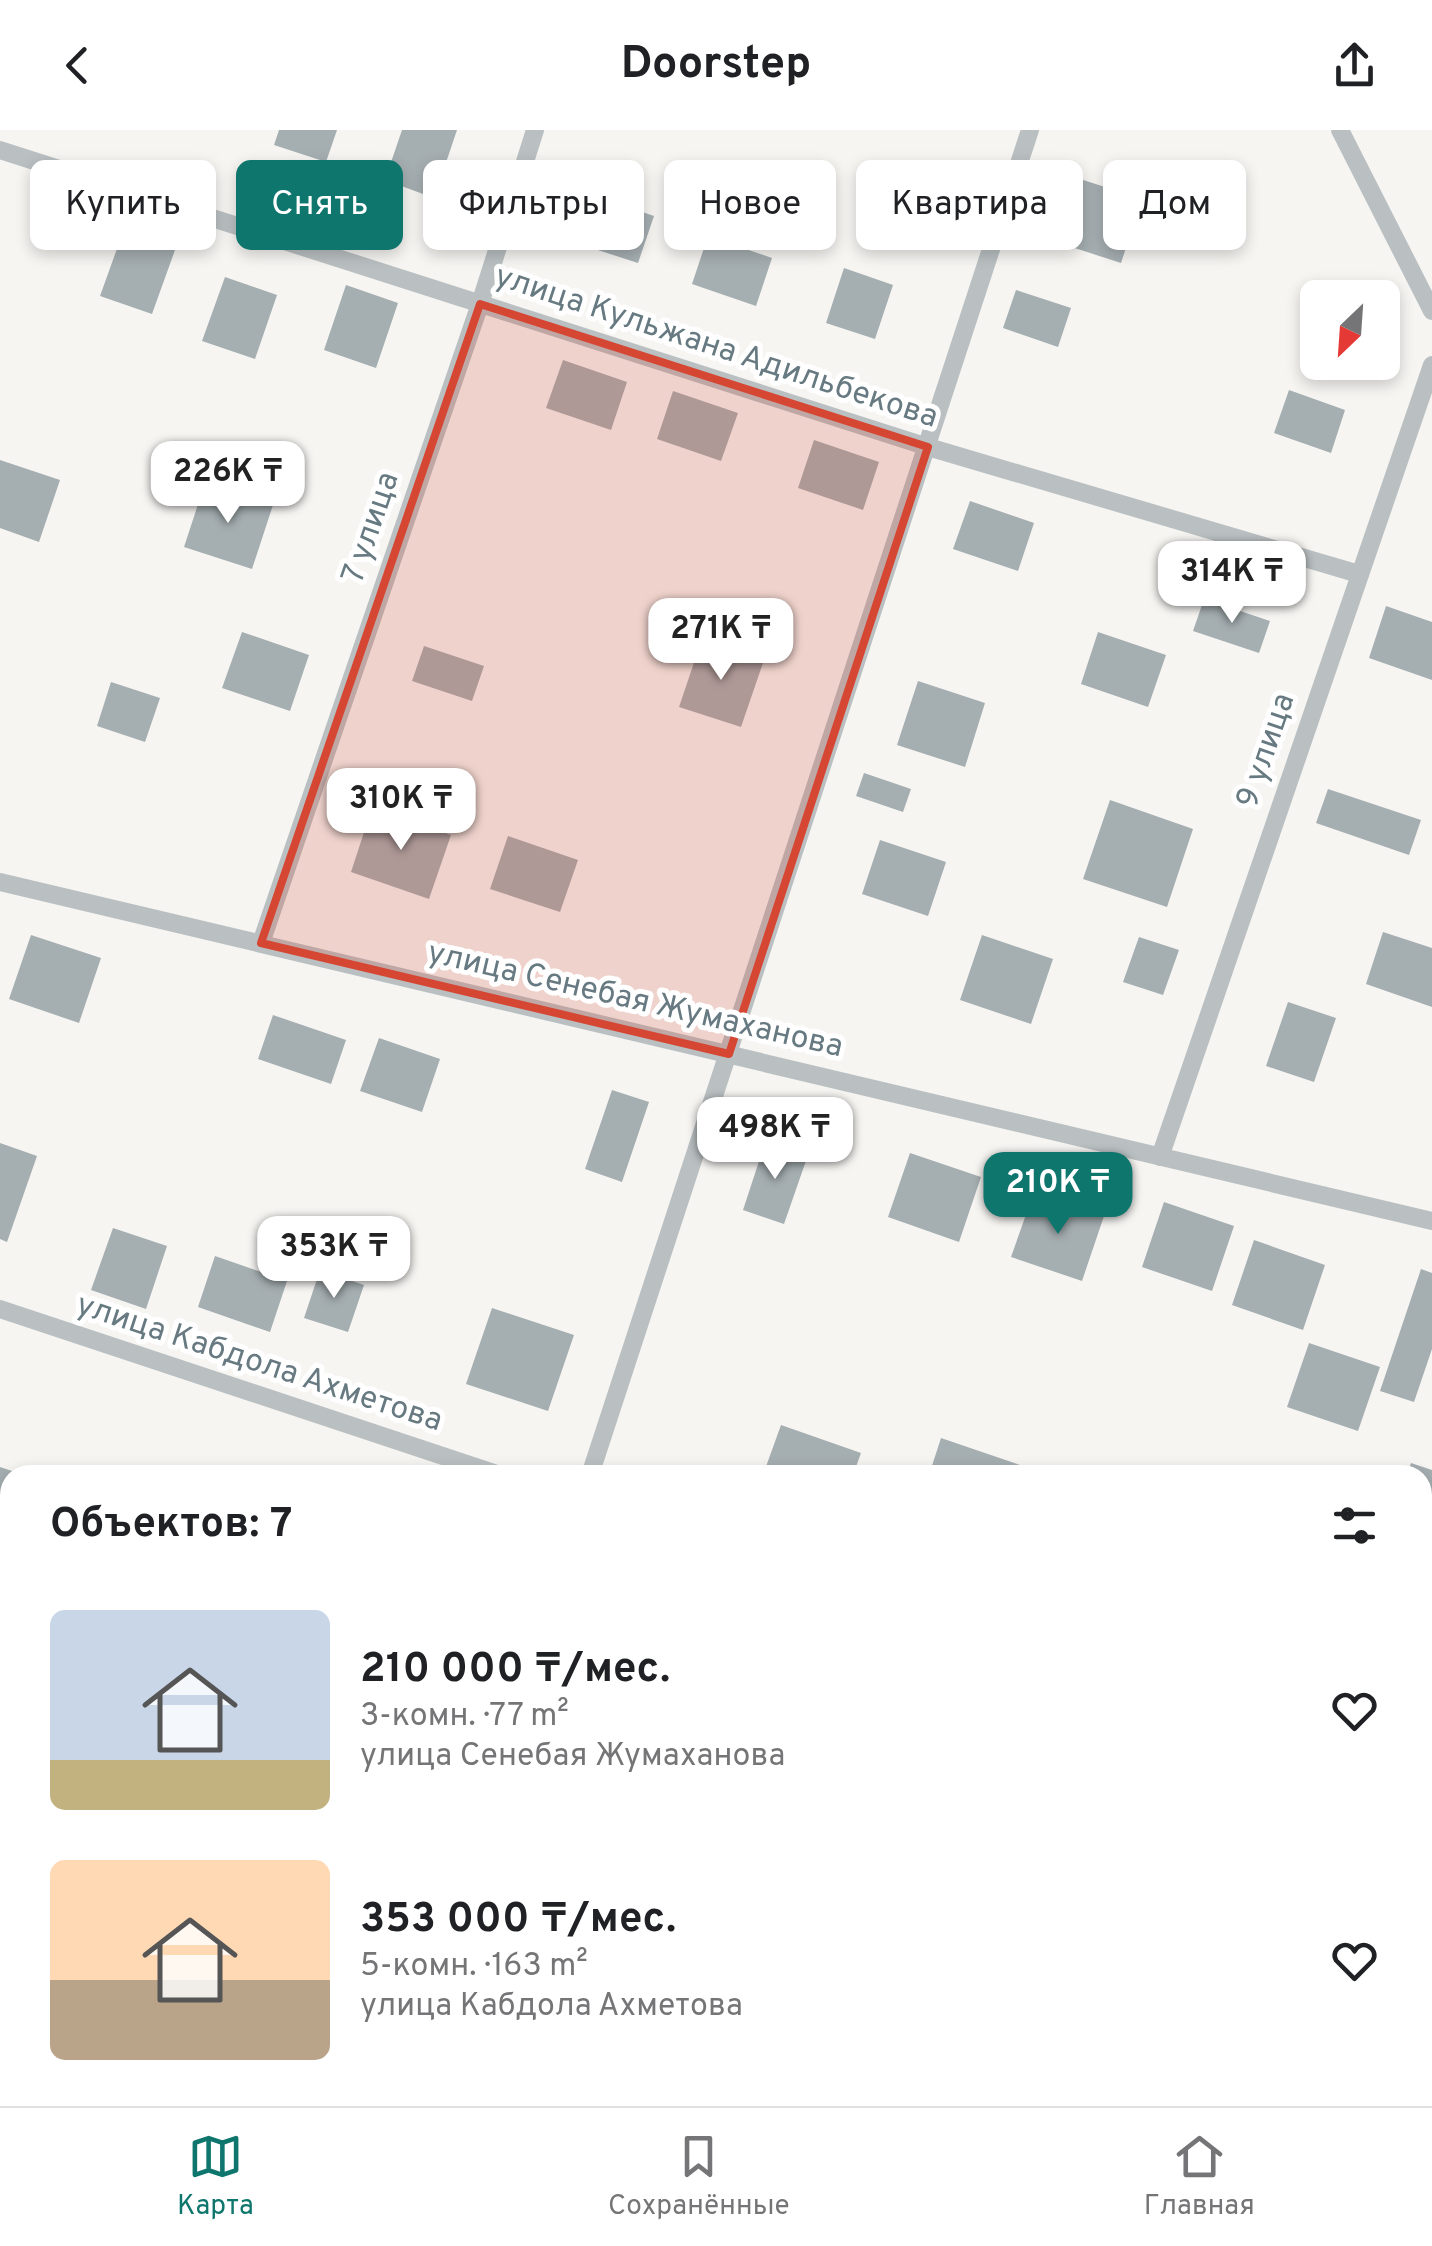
<!DOCTYPE html>
<html lang="ru">
<meta charset="utf-8">
<style>
:root{--surface:#fff;--page:#f2f2f2;--text:#202124;--muted:#757577;--line:#e0e0e0;--accent:#0f766e}
body{margin:0;font-family:Overpass,sans-serif;background:var(--page);color:var(--text);height:100vh;display:flex;flex-direction:column;font-size:38px;white-space:nowrap}
*{box-sizing:border-box;margin:0}
p{font-size:32px;color:var(--muted)}
.icon{flex:none;width:55px;height:55px;fill:none;stroke:currentColor;stroke-width:2;stroke-linecap:round;stroke-linejoin:round}
.map{position:relative;flex:1;overflow:hidden}
.drawer{position:absolute;left:0px;top:1335px;width:1432px;height:642px;display:flex;flex-direction:column;background:var(--surface);border-radius:30px 30px 0 0;box-shadow:0 5px 15px #0003}
.drawer>*{flex:none}
.guide{position:absolute;left:30px;top:30px;width:1372px;height:90px;display:flex;gap:20px}
.needle{width:65px;rotate:205deg}
.buttons{position:absolute;left:1300px;top:150px;display:grid;gap:20px}
.buttons a{display:grid;place-items:center;width:100px;height:100px;border-radius:15px;background:var(--surface);box-shadow:0 5px 15px #0003;font-size:50px}
.price{position:absolute;translate:-50% -85px;padding:0 22px;border-radius:20px;background:#fff;color:#222;font-size:32px;line-height:65px;filter:drop-shadow(0 2px 5px #0008)}
.price::after{content:'';position:absolute;left:50%;top:60px;width:30px;height:22px;margin-left:-15px;background:inherit;clip-path:polygon(0 0,100% 0,50% 100%)}
.price.selected{background:var(--accent);color:#fff}
ul{padding:0;list-style:none}
li{display:flex;align-items:center;gap:30px;height:250px;padding:0 50px}
li span{display:grid;place-items:center;flex:none;width:280px;height:200px;border-radius:15px;color:#555}
li>.icon{margin-inline-start:auto}
span .icon{width:120px;height:120px;fill:#fffc;stroke-width:1}
li b{font-size:42px}
h2{display:flex;justify-content:space-between;align-items:center;height:120px;padding:0 50px;font-size:42px}
.pill{padding:0 35px;border-radius:15px;background:var(--surface);box-shadow:0 5px 15px #0003;font-size:35px;line-height:90px}
.pill.selected{background:var(--accent);color:#fff}
header{display:flex;justify-content:space-between;align-items:center;height:130px;padding:0 50px;background:var(--surface);font-size:45px;font-weight:700}
.tab-bar{display:flex;justify-content:space-around;align-items:center;height:140px;border-top:2px solid var(--line);background:var(--surface);font-size:28px;color:var(--muted)}
.tab-bar a{display:grid;justify-items:center;gap:5px}
.tab-bar .selected{color:var(--accent)}
.map>svg:first-child{display:block}
.building{fill:#a5aeb1}
.lines{fill:none;stroke-linecap:round;stroke-linejoin:round}
.minor{stroke:#bac0c2;stroke-width:18}
.marked{fill:#d54633;fill-opacity:0.2;stroke:#d54633;stroke-width:8;stroke-linejoin:round}
.labels{text-anchor:middle;dominant-baseline:central;stroke-width:10;stroke-linejoin:round;paint-order:stroke}
.street-label{font-size:32px;fill:#677981;stroke:#fff}
</style>
<header><svg class="icon" aria-label="back" viewBox="0 0 24 24"><path d="M15 5l-7 7 7 7"/></svg>Doorstep<svg class="icon" aria-label="share" viewBox="0 0 24 24"><path d="M12 15V3M7 8l5-5 5 5M5 13v7h14v-7"/></svg></header>
<div class="map">
<svg width="1432" height="1976" viewBox="0 0 1432 1976">
<rect width="100%" height="100%" fill="#f6f5f2"/>
<path class="building" d="M279,0H337L326,32L274,15Z
M402,0H457L434,68L385,50Z
M1074,47L1142,69L1121,133L1053,111Z
M590,64L654,86L638,133L573,112Z
M123,102L175,120L152,184L100,166Z
M708,106L772,128L756,176L692,154Z
M844,138L893,155L875,209L826,193Z
M225,147L277,165L255,229L202,211Z
M346,155L398,173L376,238L324,220Z
M1016,160L1071,178L1058,217L1003,198Z
M563,230L627,252L611,300L546,278Z
M1289,260L1345,280L1331,323L1274,303Z
M673,261L738,283L721,331L657,309Z
M814,310L879,332L863,380L798,358Z
M0,330L60,350L39,412L0,398Z
M205,353L273,375L252,439L184,417Z
M970,371L1034,393L1018,441L953,419Z
M1204,469L1270,491L1259,523L1193,501Z
M1386,476L1432,492V550L1369,528Z
M242,502L309,525L290,581L222,558Z
M1098,502L1166,525L1148,577L1081,554Z
M702,509L764,530L741,597L679,577Z
M424,516L484,536L472,571L412,551Z
M918,551L985,573L965,637L897,615Z
M111,552L160,568L145,612L97,596Z
M864,643L911,659L903,682L856,666Z
M1328,659L1421,690L1409,725L1316,693Z
M1110,670L1193,699L1167,777L1083,749Z
M372,678L451,705L429,769L351,742Z
M508,706L578,730L560,782L490,759Z
M880,710L946,732L928,786L862,764Z
M1383,802L1432,818V877L1366,854Z
M31,805L101,828L79,893L9,869Z
M982,805L1053,829L1031,894L960,870Z
M1139,807L1179,820L1163,865L1123,852Z
M1288,872L1336,888L1314,952L1266,936Z
M273,885L346,910L331,954L258,929Z
M379,908L440,929L422,982L360,961Z
M612,960L649,972L622,1052L585,1039Z
M766,1010L808,1025L784,1094L743,1080Z
M0,1013L37,1026L7,1112L0,1109Z
M910,1023L981,1047L959,1112L888,1087Z
M1034,1062L1104,1086L1082,1151L1011,1127Z
M1164,1072L1234,1096L1212,1161L1142,1137Z
M113,1098L167,1116L146,1179L91,1160Z
M1254,1110L1325,1135L1303,1200L1232,1175Z
M215,1126L287,1151L270,1202L198,1177Z
M1421,1139L1432,1143V1219L1414,1272L1380,1261Z
M320,1140L364,1155L348,1202L304,1188Z
M492,1178L574,1205L548,1281L466,1254Z
M1309,1213L1380,1237L1358,1301L1287,1277Z
M781,1295L861,1323L853,1345H763Z
M941,1308L1020,1335L1016,1345H929Z
M1411,1333L1432,1340V1377L1422,1374V1345H1407Z
M0,1337L21,1344L10,1345V1388L4,1408L0,1406Z
M0,1527L10,1531V1612L0,1609Z
M1422,1528L1432,1531V1588L1422,1585Z
M1432,1934V1976H1417L1422,1968Z
M961,1968H1040L1037,1976H958Z"/>
<g class="lines">
<path class="minor" d="M1340,0L1432,181
M0,20L928,317L1359,444
M0,752L1432,1091
M261,813L480,174L535,0
M1160,1027L1432,235
M0,1179L500,1345
M590,1345L1030,0
M1422,1651L1432,1655
M1422,1753L1432,1720
M0,1792L10,1796
M513,1968L538,1976
M1358,1976L1360,1968"/>
</g>
<path class="marked" d="M480,174L928,317L729,924L261,813Z"/>
<g class="labels">
<g class="street-label">
<text transform="translate(716 218) rotate(18)">улица Кульжана Адильбекова</text>
<text transform="translate(372 398) rotate(-71)">7 улица</text>
<text transform="translate(1267 621) rotate(-71)">9 улица</text>
<text transform="translate(635 871) rotate(13)">улица Сенебая Жумаханова</text>
<text transform="translate(259 1234) rotate(18)">улица Кабдола Ахметова</text>
</g>
</g>
</svg>
<div class="buttons">
<a><svg class="needle" viewBox="-14 -14 28 28"><path d="M0-13l5 13h-10z" fill="#e53935"/><path d="M0 13l5-13h-10z" fill="#757577"/></svg></a>
</div>
<b class="price" style="left:228px;top:396px">226K ₸</b>
<b class="price" style="left:1232px;top:496px">314K ₸</b>
<b class="price" style="left:721px;top:553px">271K ₸</b>
<b class="price" style="left:401px;top:723px">310K ₸</b>
<b class="price" style="left:775px;top:1052px">498K ₸</b>
<b class="price selected" style="left:1058px;top:1107px">210K ₸</b>
<b class="price" style="left:334px;top:1171px">353K ₸</b>
<div class="guide">
<a class="pill">Купить</a>
<a class="pill selected">Снять</a>
<a class="pill">Фильтры</a>
<a class="pill">Новое</a>
<a class="pill">Квартира</a>
<a class="pill">Дом</a>
</div>
<section class="drawer">
<h2>Объектов: 7<svg class="icon" aria-label="filters" viewBox="0 0 24 24"><path d="M4 7h16M4 17h16"/><circle cx="9" cy="7" r="2"/><circle cx="15" cy="17" r="2"/></svg></h2>
<ul>
<li><span style="background:linear-gradient(#c9d6e8 75%,#c2b280 0)"><svg class="icon" aria-label="home" viewBox="0 0 24 24"><path d="M3 11l9-7 9 7M6 9v11h12V9"/></svg></span><div><b>210 000 ₸/мес.</b><p>3-комн. · 77 m²</p><p>улица Сенебая Жумаханова</p></div><svg class="icon" aria-label="heart" viewBox="0 0 24 24"><path d="M12 20l-8-8c-3-5 5-10 8-4 3-6 11-1 8 4z"/></svg></li>
<li><span style="background:linear-gradient(#ffd9b3 60%,#b9a48a 0)"><svg class="icon" aria-label="home" viewBox="0 0 24 24"><path d="M3 11l9-7 9 7M6 9v11h12V9"/></svg></span><div><b>353 000 ₸/мес.</b><p>5-комн. · 163 m²</p><p>улица Кабдола Ахметова</p></div><svg class="icon" aria-label="heart" viewBox="0 0 24 24"><path d="M12 20l-8-8c-3-5 5-10 8-4 3-6 11-1 8 4z"/></svg></li>
</ul>
</section>
</div>
<nav class="tab-bar">
<a class="selected"><svg class="icon" aria-label="map" viewBox="0 0 24 24"><path d="M3 6l6-2 6 2 6-2v14l-6 2-6-2-6 2zM9 4v14M15 6v14"/></svg>Карта</a>
<a><svg class="icon" aria-label="saved" viewBox="0 0 24 24"><path d="M7 4h10v16l-5-4-5 4z"/></svg>Сохранённые</a>
<a><svg class="icon" aria-label="home" viewBox="0 0 24 24"><path d="M3 11l9-7 9 7M6 9v11h12V9"/></svg>Главная</a>
</nav>
